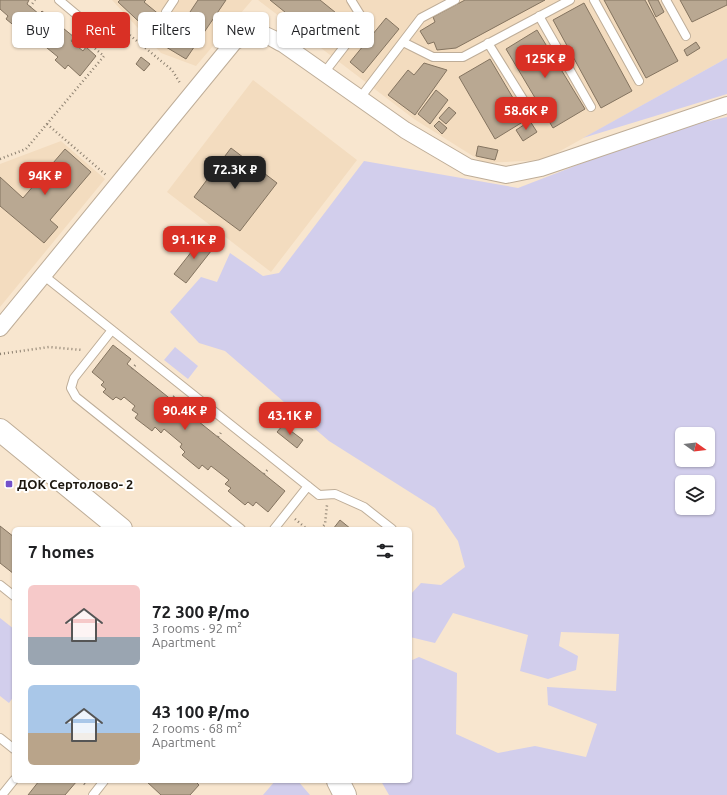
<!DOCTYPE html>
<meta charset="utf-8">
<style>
:root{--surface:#fff;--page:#f6f6f6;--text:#202124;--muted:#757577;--accent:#d93025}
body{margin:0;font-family:Ubuntu,sans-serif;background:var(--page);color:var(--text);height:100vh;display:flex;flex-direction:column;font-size:15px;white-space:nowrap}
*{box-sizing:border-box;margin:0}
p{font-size:13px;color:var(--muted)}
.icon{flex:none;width:22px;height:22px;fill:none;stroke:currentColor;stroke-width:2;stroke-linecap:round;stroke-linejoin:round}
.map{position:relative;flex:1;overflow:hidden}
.sheet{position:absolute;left:12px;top:527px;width:400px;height:256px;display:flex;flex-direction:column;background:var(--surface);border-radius:6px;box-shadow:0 1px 3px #0004}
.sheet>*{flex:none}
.banner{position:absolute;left:12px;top:12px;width:400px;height:36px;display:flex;gap:8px}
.needle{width:26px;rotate:104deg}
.controls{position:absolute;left:675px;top:427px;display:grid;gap:8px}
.controls a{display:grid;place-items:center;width:40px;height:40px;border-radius:6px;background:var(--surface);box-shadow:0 1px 3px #0004;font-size:20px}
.price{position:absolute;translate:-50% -34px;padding:0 9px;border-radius:8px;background:var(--accent);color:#fff;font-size:13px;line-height:26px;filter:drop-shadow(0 1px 2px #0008)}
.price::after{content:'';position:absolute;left:50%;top:24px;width:12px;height:9px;margin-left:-6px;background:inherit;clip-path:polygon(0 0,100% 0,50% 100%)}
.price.on{background:#222;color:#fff}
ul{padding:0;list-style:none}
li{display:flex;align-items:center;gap:12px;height:100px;padding:0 16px}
li span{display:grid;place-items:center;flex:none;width:112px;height:80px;border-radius:6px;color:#555}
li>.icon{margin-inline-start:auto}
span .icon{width:48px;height:48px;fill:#fffc;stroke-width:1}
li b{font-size:17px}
h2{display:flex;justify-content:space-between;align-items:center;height:48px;padding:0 16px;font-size:17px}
.tag{padding:0 14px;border-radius:6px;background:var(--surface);box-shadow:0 1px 3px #0004;font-size:14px;line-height:36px}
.tag.on{background:var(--accent);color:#fff}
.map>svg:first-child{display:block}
.built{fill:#f3dcbf}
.green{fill:#d2ceec;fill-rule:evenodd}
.building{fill:#b9a892;stroke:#847460}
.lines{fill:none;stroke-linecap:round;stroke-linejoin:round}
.lane-casing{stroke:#bead98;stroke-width:10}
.street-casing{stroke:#bead98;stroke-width:18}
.secondary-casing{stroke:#bead98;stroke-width:24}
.path{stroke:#8b7f6f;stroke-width:2.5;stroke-dasharray:1 3;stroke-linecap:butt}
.lane{stroke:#fff;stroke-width:8}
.street{stroke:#fff;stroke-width:16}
.secondary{stroke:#fff;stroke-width:22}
.poi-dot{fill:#7451ca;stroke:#fff;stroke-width:1.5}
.labels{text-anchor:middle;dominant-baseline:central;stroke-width:4;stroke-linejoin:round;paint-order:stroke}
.poi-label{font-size:13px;font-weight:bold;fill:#1d170f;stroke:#fff;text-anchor:start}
</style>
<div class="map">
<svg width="727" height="795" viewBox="0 0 727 795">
<rect width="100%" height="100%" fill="#f8e6cf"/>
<path class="built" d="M112,0H252L196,66L161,53Z
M258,0H727V58L544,160L484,163L414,119Z
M253,80L357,160L271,272L167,192Z
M61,141L105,179L0,307V164Z"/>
<path class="green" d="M727,58V94L583,138Z
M727,117V795H389L381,781H410V661L419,657L457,673L456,734L498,753L535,746L586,757L597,724L548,705L547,687L616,691L619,634L561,632L559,646L578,656L576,670L548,679L520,671L528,635L453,613L435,643L410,637V595L421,583L441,585L465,567L458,541L435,508L329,441L225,351L199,343L170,312L201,277L217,282L230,253L263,276L279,273L364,161L518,188L668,130ZM682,434H708V460H682ZM682,482H708V508H682Z
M175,347L198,366L188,379L164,360Z
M0,618L14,629V696L9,703L0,696Z
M275,781H298L310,795H263Z"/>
<path class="building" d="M0,0H29L27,4L39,14L42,11L74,37L71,41L83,51L86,47L96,56L80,76L68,65L65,69L55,60L58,57L30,34L28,37L6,19L8,16L0,9Z
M120,0H146L144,2L178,30L198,0H226L186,59L166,47L118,2Z
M270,0H320L346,21L327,46Z
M465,0H545L456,48L437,50L434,42L428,44L420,31L435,22L433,17Z
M604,0H645L678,61L646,78Z
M648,0H658L664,12L656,17Z
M680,0H727V5L692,22Z
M584,3L632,91L601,108L553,20Z
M386,18L399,29L363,73L350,62Z
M537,30L585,109L553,128L506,49Z
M696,42L700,48L687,56L684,50Z
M141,57L150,64L144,71L136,64Z
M490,59L526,120L495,139L459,77Z
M424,63L447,70L415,115L388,95L408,70L414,75Z
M436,90L448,100L430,124L418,114Z
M449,107L456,113L446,124L439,118Z
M439,121L447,128L442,134L434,126Z
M530,121L537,132L523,141L516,130Z
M478,146L498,150L495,160L476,156Z
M231,148L277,183L240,231L194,197Z
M65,149L91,172L50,220L58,227L44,243L0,206V177L23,198Z
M203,237L215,246L186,283L174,274Z
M113,345L131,359L127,364L285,491L268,512L256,502L253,506L248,502L245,505L228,491L231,488L225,484L229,480L211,466L208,470L202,465L199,469L182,455L185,452L180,447L182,444L164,429L161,433L155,427L152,431L135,418L138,414L132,410L135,406L124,397L121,400L116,397L113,400L103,392L106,389L101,385L104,382L92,372Z
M283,425L303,440L297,448L277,432Z
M340,520L351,529H333Z
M0,526L14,537V574L0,563Z
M39,781H77L65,795H28Z
M146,781H195L199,785L190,795H161Z"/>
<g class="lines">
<defs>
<path id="lane" d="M59,0L96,31
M594,0L639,81
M666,0L686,36
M166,12L174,0
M539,16L591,107
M403,42L433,57H463L570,0
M488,43L531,112
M324,73L364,21L351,0
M360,98L421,18L455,0
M43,275L319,495L335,494L364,507L392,529
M112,330L74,378L71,388L76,397L241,529
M274,529L308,486
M0,585L14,596
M0,738L14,749
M2,795L14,780
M93,795L104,781"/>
<path id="street" d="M0,328L234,42C258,28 260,32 283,44L405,130L468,167L506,175L541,168L727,105"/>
<path id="secondary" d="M0,430L121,529
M338,781L345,795"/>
</defs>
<use href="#lane" class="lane-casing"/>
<use href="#street" class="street-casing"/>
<use href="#secondary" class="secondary-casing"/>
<path class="path" d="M30,7L35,0
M107,31L126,32L172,70L180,83
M74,43L81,34
M47,124L106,175
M0,159L26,149L104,56L80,36
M0,354L49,347L82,350
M132,369L137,363
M171,400L176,394
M218,437L222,431
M264,474L269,468
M295,519L307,529
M321,529L325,524L327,505
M81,781L87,786"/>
<use href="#lane" class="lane"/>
<use href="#street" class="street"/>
<use href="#secondary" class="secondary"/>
</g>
<rect class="poi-dot" x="5" y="480" width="8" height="8" rx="2"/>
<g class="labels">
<g class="poi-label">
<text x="17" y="484">ДОК Сертолово- 2</text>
</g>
</g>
</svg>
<div class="controls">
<a><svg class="needle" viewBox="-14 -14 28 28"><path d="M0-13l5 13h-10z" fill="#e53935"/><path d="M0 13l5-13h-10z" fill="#757577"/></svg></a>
<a><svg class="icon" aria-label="layers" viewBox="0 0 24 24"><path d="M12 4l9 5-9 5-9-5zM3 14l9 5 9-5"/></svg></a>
</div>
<b class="price" style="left:545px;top:79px">125K ₽</b>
<b class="price" style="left:526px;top:131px">58.6K ₽</b>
<b class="price on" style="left:235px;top:190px">72.3K ₽</b>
<b class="price" style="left:45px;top:196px">94K ₽</b>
<b class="price" style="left:194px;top:260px">91.1K ₽</b>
<b class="price" style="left:185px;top:431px">90.4K ₽</b>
<b class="price" style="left:290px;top:436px">43.1K ₽</b>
<div class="banner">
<a class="tag">Buy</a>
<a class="tag on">Rent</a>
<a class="tag">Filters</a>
<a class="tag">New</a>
<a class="tag">Apartment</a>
</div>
<section class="sheet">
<h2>7 homes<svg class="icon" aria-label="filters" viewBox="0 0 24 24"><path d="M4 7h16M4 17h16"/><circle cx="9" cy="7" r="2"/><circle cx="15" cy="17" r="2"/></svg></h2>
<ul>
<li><span style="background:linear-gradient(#f6c9c9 65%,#9aa5b1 0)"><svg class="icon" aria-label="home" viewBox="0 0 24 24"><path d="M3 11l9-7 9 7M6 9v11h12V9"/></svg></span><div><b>72 300 ₽/mo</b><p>3 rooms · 92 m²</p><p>Apartment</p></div></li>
<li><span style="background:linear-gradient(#a9c7e8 60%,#b9a48a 0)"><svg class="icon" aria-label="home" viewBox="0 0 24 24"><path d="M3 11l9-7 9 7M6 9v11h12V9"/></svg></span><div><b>43 100 ₽/mo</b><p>2 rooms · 68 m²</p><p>Apartment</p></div></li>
</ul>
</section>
</div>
